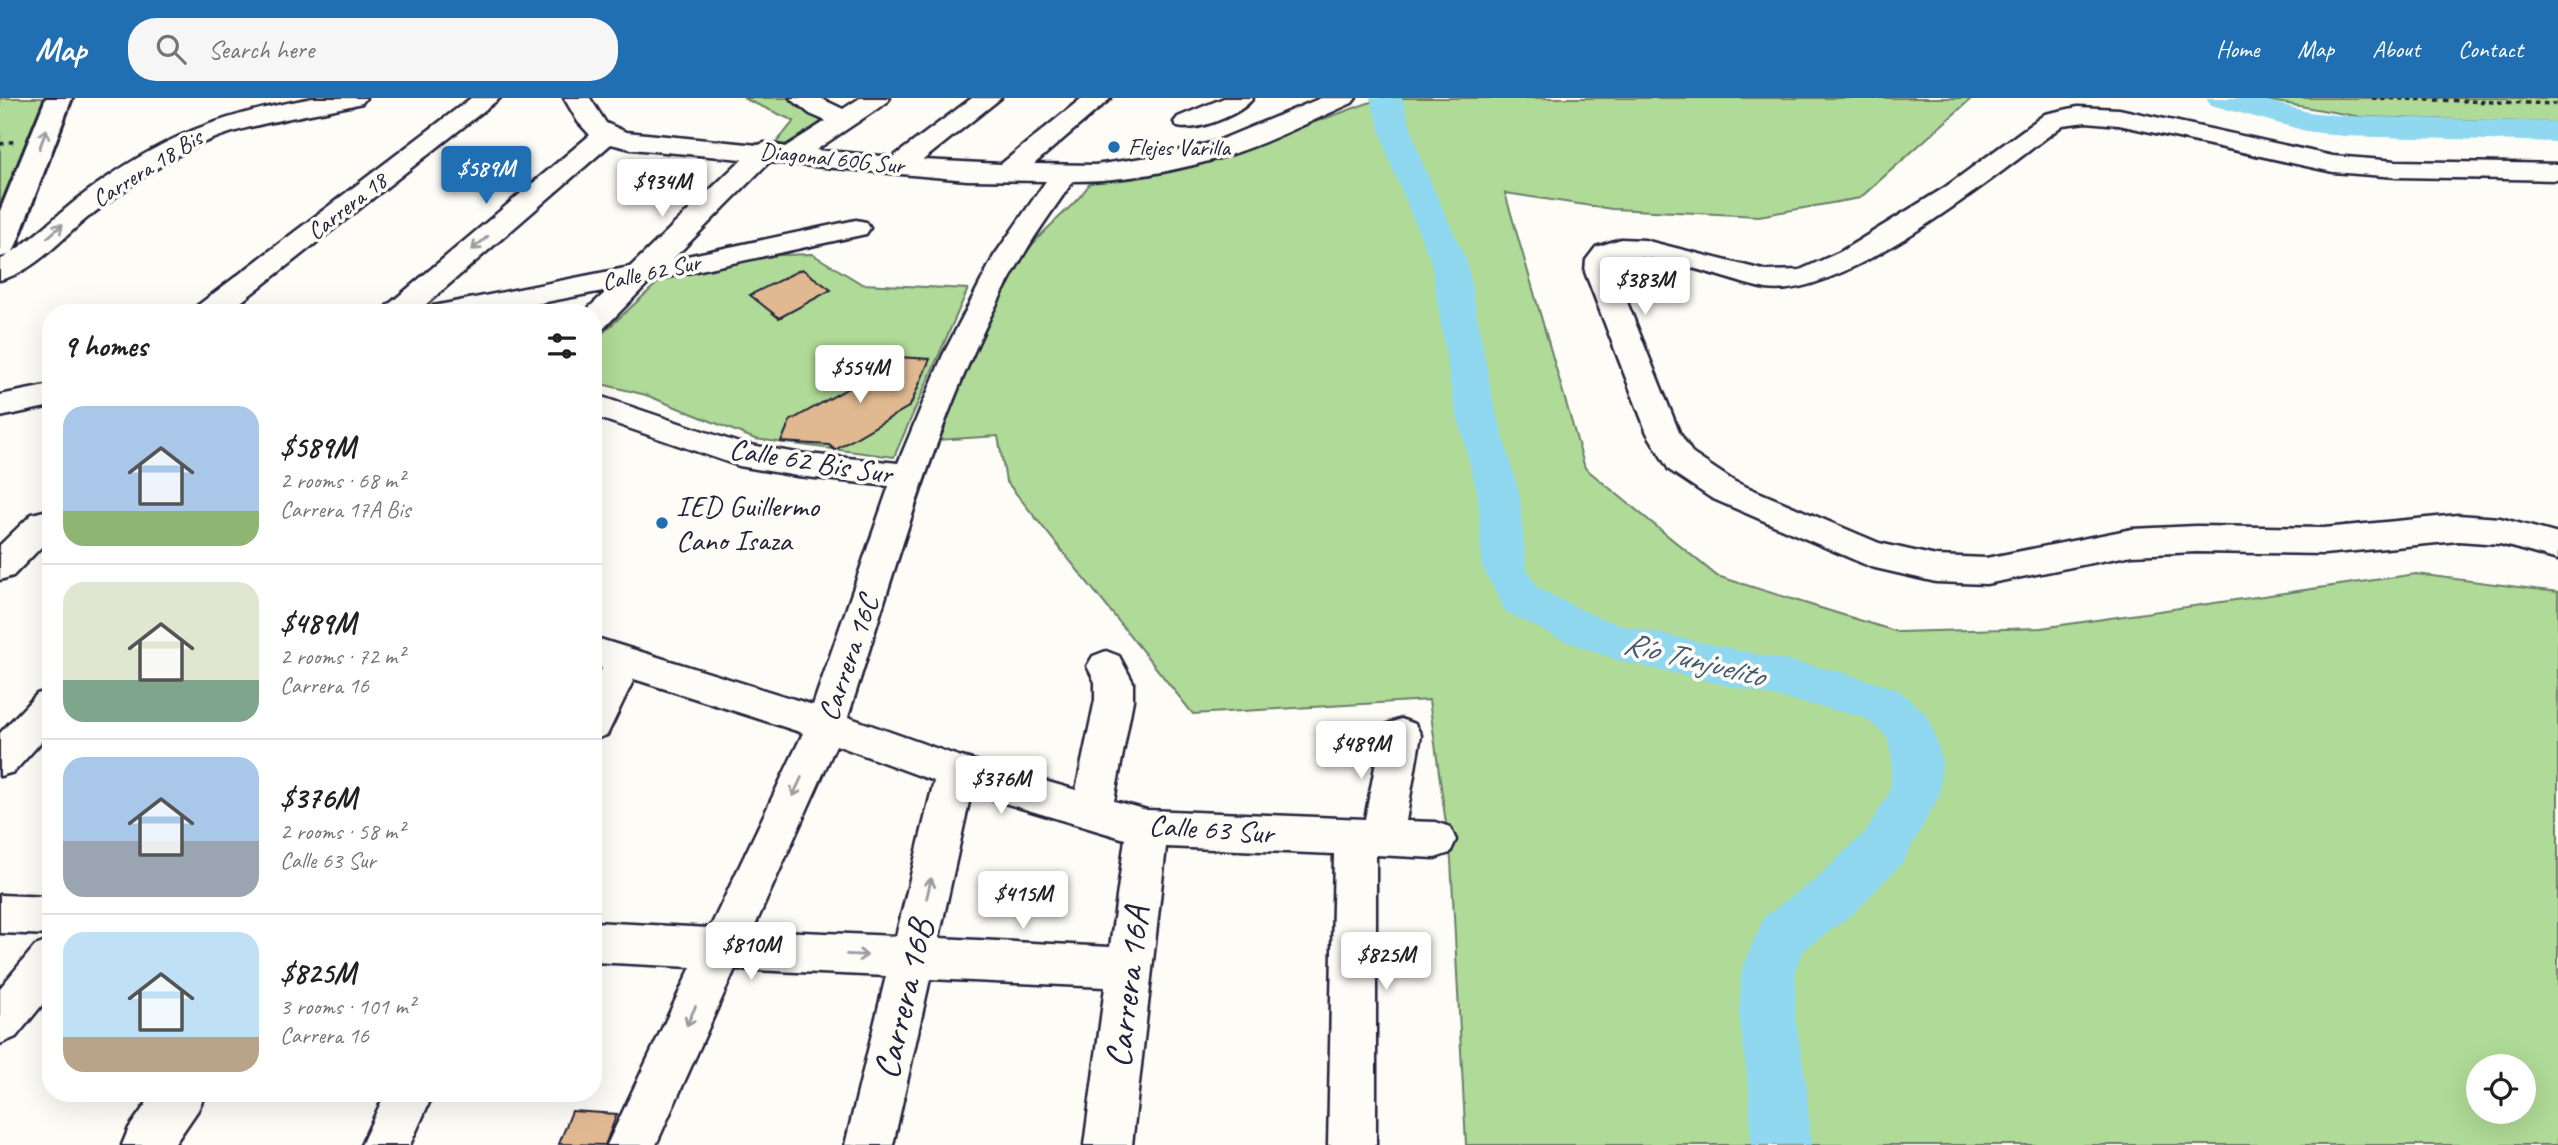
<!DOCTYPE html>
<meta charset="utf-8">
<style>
:root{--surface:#fff;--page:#f6f6f6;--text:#202124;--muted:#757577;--line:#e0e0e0;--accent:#1f6fb2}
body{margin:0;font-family:Caveat,sans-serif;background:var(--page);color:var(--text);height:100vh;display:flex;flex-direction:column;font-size:26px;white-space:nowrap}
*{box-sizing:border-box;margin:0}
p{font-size:23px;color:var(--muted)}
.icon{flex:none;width:38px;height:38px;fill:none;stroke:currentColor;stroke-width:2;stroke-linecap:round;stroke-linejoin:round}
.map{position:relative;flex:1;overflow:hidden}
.side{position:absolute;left:42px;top:206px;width:560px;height:798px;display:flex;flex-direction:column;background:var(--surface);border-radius:28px;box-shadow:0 7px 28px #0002}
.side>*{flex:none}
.controls{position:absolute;left:2466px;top:956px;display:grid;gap:14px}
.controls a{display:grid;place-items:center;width:70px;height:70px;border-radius:50%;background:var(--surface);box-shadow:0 7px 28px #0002;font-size:35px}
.price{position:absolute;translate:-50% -60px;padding:0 16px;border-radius:7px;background:#fff;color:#222;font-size:23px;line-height:46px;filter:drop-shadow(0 2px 4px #0008)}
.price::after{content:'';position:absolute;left:50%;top:42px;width:21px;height:16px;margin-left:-10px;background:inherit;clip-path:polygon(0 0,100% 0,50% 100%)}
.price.on{background:var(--accent);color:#fff}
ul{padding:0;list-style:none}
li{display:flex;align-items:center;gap:21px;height:175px;padding:0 21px}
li+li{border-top:2px solid var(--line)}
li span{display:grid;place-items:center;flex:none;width:196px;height:140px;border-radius:21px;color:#555}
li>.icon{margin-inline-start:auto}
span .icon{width:84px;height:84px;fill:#fffc;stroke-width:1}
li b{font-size:30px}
h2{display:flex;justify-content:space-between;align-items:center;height:84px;padding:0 21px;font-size:30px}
header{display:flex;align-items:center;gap:42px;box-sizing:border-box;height:98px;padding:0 35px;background:var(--accent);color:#fff}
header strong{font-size:33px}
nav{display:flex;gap:38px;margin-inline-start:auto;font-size:24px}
.search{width:490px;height:63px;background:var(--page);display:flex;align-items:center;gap:18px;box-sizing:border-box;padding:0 24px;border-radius:28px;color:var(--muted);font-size:26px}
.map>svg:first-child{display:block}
.green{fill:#b0da97;stroke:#697e69;stroke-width:2;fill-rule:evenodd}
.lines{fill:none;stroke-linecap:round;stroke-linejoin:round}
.river{fill:#8fd8f0;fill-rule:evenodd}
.building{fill:#e0b991;stroke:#22223b;stroke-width:2}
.minor-casing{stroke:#22223b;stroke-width:5}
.highway-casing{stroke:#22223b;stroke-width:6}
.path{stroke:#22223b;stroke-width:3.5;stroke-dasharray:4.5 4.5;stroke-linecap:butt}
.minor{fill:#fdfcf7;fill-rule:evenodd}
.highway{fill:#fdfcf7;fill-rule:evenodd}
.oneway{stroke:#9a9aa2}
.poi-dot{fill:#1f6fb2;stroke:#fdfcf7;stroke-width:2.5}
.labels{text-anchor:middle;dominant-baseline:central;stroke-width:7;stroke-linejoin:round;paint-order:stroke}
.far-poi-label{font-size:24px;fill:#22223b;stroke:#fdfcf7;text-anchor:start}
.far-street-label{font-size:24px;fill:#22223b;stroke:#fdfcf7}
.street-label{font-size:30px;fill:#22223b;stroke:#fdfcf7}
.poi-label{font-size:30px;fill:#22223b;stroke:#fdfcf7;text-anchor:start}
.water-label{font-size:32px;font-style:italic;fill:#435971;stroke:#fdfcf7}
.near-street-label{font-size:37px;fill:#22223b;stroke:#fdfcf7}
</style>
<header>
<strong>Map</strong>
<div class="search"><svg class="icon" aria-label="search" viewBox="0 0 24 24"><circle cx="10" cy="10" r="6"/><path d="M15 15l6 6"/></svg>Search here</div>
<nav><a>Home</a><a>Map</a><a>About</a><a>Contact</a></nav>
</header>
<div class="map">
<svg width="2558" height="1047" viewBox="0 0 2558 1047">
<rect width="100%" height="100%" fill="#fdfcf7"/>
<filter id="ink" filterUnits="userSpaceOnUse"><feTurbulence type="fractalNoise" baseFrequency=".0143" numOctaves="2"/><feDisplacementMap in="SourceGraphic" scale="14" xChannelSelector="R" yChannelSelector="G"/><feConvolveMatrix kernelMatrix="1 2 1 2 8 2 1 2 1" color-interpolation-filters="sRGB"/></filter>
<g filter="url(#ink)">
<path class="green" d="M0,0H45L0,113Z
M743,0H788L823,22L789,47L776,45L794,23Z
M1382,0H1972L1860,100L1759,118L1612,111L1505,95L1585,370L1717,478L1898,534L2041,530L2416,476L2558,494V1047H1466L1451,762L1429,602L1193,616L1006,383L998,338L938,342C963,280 987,213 1025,156C1043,129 1073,112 1090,85L1135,79L1195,67ZM2478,968H2524V1013H2478Z
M2254,0H2558V25L2361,19Z
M812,156L862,186L968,191L894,359L755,341L646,297L593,284V244L664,179L754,158Z"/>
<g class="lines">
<path class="river" d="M1370,0H1402L1421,62L1467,164L1493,302L1520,398L1526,469L1538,490L1592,517L1624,528L1837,573L1880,586L1897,591L1925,615L1932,629L1942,661L1940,696L1903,764L1854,815L1804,852L1796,869L1795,917L1807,992L1811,1047H1751L1749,992L1739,917L1742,869L1765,818L1816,781L1867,732L1890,693L1892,661L1887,639L1864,619L1620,563L1560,541L1506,514L1482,469L1478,398L1453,302L1431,164L1389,62Z
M2206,0H2258L2308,14L2344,18L2558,24V44L2344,38L2306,33L2211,7Z"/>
</g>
<path class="building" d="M802,171L831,192L779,220L750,197Z
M881,258L930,261L910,308L835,352L829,347L781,344L790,323L873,276Z
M572,1013L617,1016L605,1047L559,1046Z"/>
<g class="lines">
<defs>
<path id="minor" d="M313,0H366L362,5C298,21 231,25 173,60C143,78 114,99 86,121C59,143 35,173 0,182V162C31,144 56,117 84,96C164,37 217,18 313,0Z
M471,0H500L227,215H193L197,208Z
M564,0H590L606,25L626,34L758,47L765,45L785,49L826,23L810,16L790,0H820L843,11L860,0H890L886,5L816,52L893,59L972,0H1001L923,62L1001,66L1082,0H1111L1034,66L1095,67L1156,58L1215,44L1321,0H1356L1352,5C1313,22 1273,43 1232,56C1182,72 1125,83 1073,83C1056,108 1038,132 1023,158C942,295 897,468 848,619L958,658L1076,692L1095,602V584L1087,568L1093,558L1106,553L1119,558L1133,584V602L1114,703L1147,712L1365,721L1381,637L1387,626L1401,621L1415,626L1421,637L1406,723L1435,724L1450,729L1456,742L1450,755L1435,760L1376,757V1047H1328L1334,756L1166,749L1132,1047H1084L1105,889L930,881L893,1047H845L886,878L735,871L656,1047H607L691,869L593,864V824L710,830L803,635L634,581L607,637L593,642V587L602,570L593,568V539L813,607L889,388L797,378L739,368L593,318V296L739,345L797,355L898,365L943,257L994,158L1046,83L967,82L769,64L673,161L856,122L866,124L870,130L866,136L650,183L604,230L593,232V215H583L608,192L490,215H429L433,208L444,206L630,169L742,61L631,51L611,46L416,215H383L387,208L590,37L578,24ZM836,647L934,683L896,838L753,832ZM971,695L1125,741L1110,849L939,840Z
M1224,0H1253C1242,16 1197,34 1178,29L1174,24L1178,19Z
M2078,9L2119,11L2333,58L2396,63L2558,66V82L2396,79L2333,74L2119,27L2086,24L2063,27C2002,73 1842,203 1766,191C1729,184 1649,150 1616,161L1615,174L1679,334L1693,356L1735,384L1879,445L1936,458L1986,460L2132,431L2196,428L2324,430L2458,417L2500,420L2558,436V462L2500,446L2458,443L2324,456L2196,454L2132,457L1986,486L1936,484L1871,469L1711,400L1669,372L1647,335L1585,174L1586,162L1596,149L1621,141L1644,142L1767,173L1800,172L1840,154L1944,90L2045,16Z
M51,287V308L0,319V297Z
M44,413L51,415V439L13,478L0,482V447L32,416Z
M51,592V633L14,674L0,678V635L37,596Z
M0,797L51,799V837L0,835Z
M51,842V896L16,939L0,946V890L35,848Z
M153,996H205L198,1012L174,1047H122L129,1030Z
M385,996H433L410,1047H361Z"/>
<path id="highway" d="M46,0H72L15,150L11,156L0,159V113Z"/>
</defs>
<use href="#minor" class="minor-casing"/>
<use href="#highway" class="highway-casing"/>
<path class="path" d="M2372,0L2558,6
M0,46L16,43"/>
<use href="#minor" class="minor"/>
<use href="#highway" class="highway"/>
</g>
<defs><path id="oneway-shaft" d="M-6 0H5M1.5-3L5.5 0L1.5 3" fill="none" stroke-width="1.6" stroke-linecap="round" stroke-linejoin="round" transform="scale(1.75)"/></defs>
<g class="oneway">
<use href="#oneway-shaft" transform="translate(43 41) rotate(-69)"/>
<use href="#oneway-shaft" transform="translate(55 133) rotate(-41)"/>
<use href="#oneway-shaft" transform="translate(480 145) rotate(139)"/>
<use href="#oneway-shaft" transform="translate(797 689) rotate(115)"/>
<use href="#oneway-shaft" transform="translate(929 790) rotate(-77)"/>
<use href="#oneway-shaft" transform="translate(857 857) rotate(3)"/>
<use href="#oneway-shaft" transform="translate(691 918) rotate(115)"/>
</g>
</g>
<g class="poi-dot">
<circle cx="1114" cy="49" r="7"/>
<circle cx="662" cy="425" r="7"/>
</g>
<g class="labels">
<g class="far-poi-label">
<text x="1128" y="49">Flejes Varilla</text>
</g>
<g class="far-street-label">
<text transform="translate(832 60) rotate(6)">Diagonal 60G Sur</text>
<text transform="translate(147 70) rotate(-32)">Carrera 18 Bis</text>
<text transform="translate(347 108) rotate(-38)">Carrera 18</text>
<text transform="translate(651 174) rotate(-12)">Calle 62 Sur</text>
</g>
<g class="street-label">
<text transform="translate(811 363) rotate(9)">Calle 62 Bis Sur</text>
<text transform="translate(848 560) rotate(-71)">Carrera 16C</text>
<text transform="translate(1211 731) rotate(4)">Calle 63 Sur</text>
</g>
<g class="poi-label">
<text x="676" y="408">IED Guillermo<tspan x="676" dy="34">Cano Isaza</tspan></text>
</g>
<g class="water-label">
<text transform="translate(1694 561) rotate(14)">Río Tunjuelito</text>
</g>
<g class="near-street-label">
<text transform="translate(1127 889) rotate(-83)">Carrera 16A</text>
<text transform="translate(903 901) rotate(-77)">Carrera 16B</text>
</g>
</g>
</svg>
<div class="controls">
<a><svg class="icon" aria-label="locate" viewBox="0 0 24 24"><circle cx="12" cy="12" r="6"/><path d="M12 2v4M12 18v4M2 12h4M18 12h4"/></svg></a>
</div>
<b class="price on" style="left:486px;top:108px">$589M</b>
<b class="price" style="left:662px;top:121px">$934M</b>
<b class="price" style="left:1645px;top:219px">$383M</b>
<b class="price" style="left:860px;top:307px">$554M</b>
<b class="price" style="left:1361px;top:683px">$489M</b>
<b class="price" style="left:1001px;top:718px">$376M</b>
<b class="price" style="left:1023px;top:833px">$415M</b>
<b class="price" style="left:751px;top:884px">$810M</b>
<b class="price" style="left:1386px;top:894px">$825M</b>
<section class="side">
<h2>9 homes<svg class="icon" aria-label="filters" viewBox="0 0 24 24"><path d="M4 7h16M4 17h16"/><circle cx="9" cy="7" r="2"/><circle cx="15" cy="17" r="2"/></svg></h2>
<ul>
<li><span style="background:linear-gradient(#a9c7e8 75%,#8fb573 0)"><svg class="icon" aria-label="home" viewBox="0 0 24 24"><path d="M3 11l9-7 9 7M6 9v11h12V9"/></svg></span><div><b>$589M</b><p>2 rooms · 68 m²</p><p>Carrera 17A Bis</p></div></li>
<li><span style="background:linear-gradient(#dfe7d0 70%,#7fa58c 0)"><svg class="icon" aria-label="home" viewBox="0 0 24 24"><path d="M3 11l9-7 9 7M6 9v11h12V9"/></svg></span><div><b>$489M</b><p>2 rooms · 72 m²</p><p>Carrera 16</p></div></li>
<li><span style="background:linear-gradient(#a9c7e8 60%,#9aa5b1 0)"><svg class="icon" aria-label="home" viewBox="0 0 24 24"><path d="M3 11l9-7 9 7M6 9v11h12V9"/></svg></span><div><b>$376M</b><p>2 rooms · 58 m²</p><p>Calle 63 Sur</p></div></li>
<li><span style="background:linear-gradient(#bfe0f5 75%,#b9a48a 0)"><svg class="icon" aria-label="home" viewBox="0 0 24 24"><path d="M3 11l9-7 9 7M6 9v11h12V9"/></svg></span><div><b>$825M</b><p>3 rooms · 101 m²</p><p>Carrera 16</p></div></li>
</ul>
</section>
</div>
